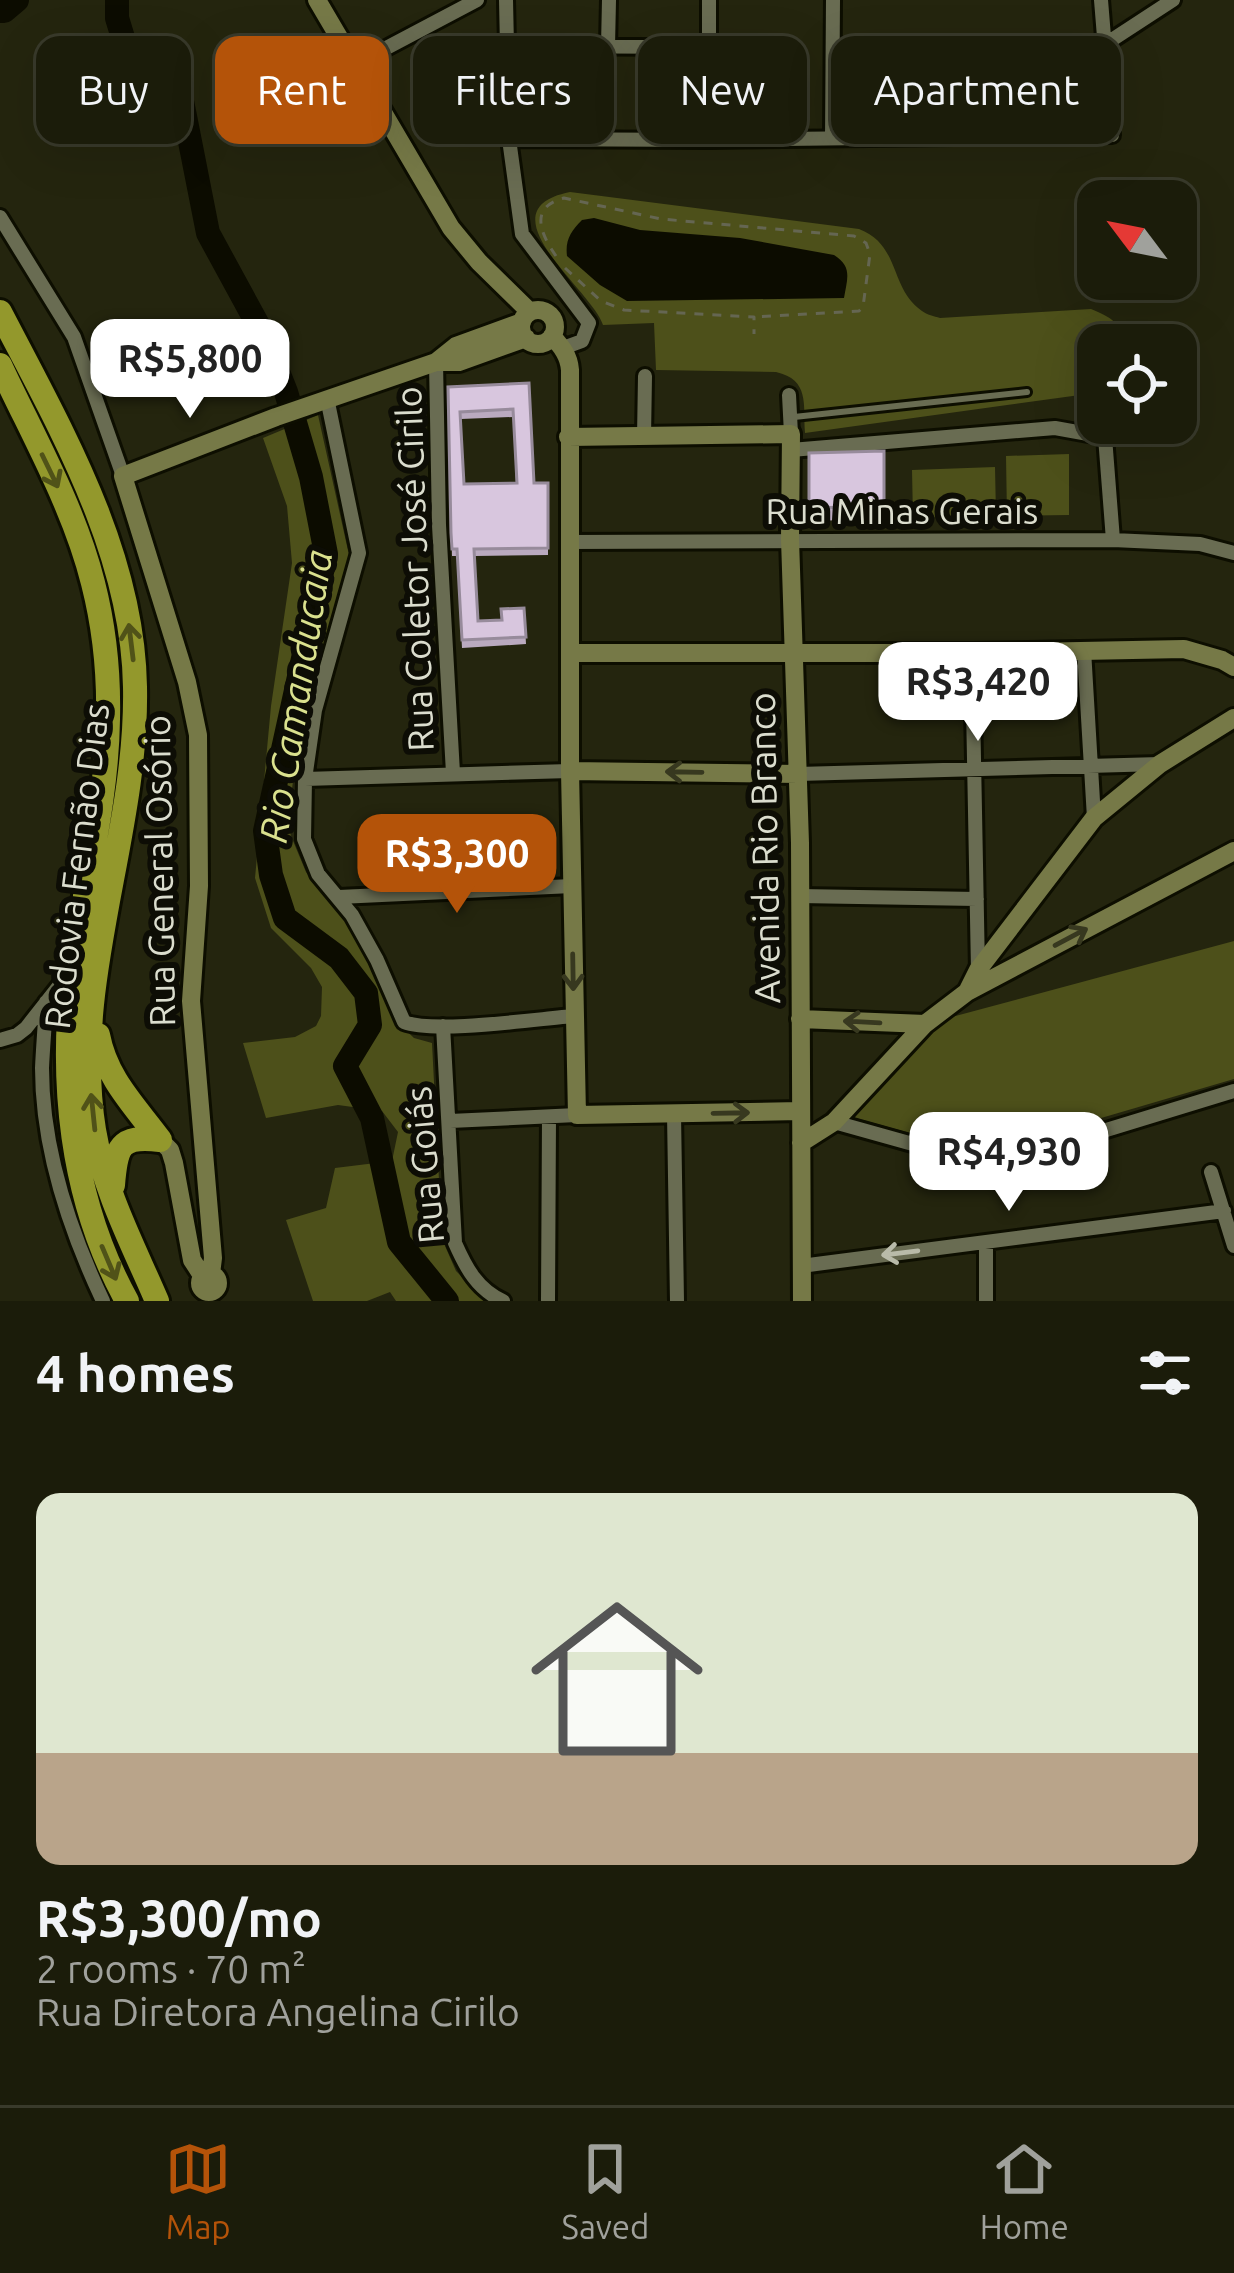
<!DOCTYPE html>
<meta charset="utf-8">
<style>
:root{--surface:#1b1c0a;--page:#282918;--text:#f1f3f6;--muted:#a0a19c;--line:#393a2b;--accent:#b45309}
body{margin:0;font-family:Ubuntu,sans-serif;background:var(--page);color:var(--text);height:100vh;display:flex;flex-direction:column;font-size:45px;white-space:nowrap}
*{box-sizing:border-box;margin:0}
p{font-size:39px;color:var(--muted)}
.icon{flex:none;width:66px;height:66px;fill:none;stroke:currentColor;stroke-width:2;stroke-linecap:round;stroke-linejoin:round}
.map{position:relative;height:1301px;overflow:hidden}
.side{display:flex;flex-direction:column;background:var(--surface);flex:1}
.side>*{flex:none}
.top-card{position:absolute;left:36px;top:36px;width:1164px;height:108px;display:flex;gap:24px}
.needle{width:78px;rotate:302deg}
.fabs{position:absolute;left:1077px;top:180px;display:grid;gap:24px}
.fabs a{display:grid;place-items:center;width:120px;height:120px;border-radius:24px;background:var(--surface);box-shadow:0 12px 48px #0002,0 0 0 3px var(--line);font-size:60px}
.price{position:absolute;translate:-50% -102px;padding:0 27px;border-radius:24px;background:#fff;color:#222;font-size:39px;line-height:78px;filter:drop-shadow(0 3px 6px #0008)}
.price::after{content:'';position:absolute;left:50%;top:72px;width:36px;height:27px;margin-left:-18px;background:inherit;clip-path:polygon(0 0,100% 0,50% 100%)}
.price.on{background:var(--accent);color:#fff}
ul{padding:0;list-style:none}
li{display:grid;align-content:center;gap:24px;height:636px;padding:0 36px}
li+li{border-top:3px solid var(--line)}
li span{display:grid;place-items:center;height:372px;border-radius:24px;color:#555}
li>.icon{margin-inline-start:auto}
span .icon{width:216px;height:216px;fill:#fffc;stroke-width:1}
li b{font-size:51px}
h2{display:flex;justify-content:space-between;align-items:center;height:144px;padding:0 36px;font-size:51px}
.tag{padding:0 42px;border-radius:24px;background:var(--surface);box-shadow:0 12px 48px #0002,0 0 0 3px var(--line);font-size:42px;line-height:108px}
.tag.on{background:var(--accent);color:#fff}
.dock{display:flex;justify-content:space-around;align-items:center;height:168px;border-top:3px solid var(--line);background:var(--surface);font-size:33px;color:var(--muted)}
.dock a{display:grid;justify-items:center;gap:6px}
.dock .on{color:var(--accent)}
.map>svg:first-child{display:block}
.green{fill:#4d501a}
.water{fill:#0c0c00}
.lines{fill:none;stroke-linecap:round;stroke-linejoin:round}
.river{stroke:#0c0c00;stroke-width:24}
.lane-casing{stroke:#0d0e00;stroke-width:12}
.street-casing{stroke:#0d0e00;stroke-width:20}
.secondary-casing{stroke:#0d0e00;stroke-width:24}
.highway-casing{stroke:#0d0e00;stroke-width:30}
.path{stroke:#656652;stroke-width:3;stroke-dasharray:9 9;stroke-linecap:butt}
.lane{stroke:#696c52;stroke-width:6}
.street{stroke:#696c52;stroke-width:14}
.secondary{stroke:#767947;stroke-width:18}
.highway{stroke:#93982c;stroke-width:24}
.wall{fill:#baaabf;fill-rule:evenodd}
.building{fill:#d8c6de;stroke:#978b9b;stroke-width:3;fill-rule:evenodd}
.oneway{stroke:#505218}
.oneway2{stroke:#37381f}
.oneway3{stroke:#b9bba9}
.labels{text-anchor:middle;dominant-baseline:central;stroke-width:12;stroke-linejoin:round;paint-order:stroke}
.street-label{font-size:36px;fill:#dbddce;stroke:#0d0d05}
.water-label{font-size:39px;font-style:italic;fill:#dae18e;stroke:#0d0d05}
</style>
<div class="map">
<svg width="1234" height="1301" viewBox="0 0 1234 1301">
<rect width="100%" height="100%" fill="#24250e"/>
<path class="green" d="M570,192L859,229C901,245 889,288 922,311C927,315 934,316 940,318L1091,309C1111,317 1121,323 1125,345H1098V390L1080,395L805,433C803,404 810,380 776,372L656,370L654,323L603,325C592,290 480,210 570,192Z
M318,415L349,555L343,594L297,748L288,822L291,836L306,872L349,922L394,1019L414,1038L432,1043L442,1239L456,1271L486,1301H396L390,1292L367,1301H313L286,1220L326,1208L335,1168L392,1161L398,1132L382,1111L338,1105L266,1118L243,1043L295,1037L316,1026L321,1016L322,987L311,968L271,928L255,878L271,706L292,563L287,506L263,438Z
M1069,454V515L1007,516L1006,456Z
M995,467L996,515L913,518L912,470Z
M1234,941V1079L982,1153L852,1117L930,1031L948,1018Z"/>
<path class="water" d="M594,218L640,230L740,238L834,255C853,267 847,279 844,298L627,301L600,285L567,256C565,240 571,231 582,220Z"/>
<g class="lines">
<path class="river" d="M117,0V18L131,64L182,101L208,233L263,334L286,392L311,477L326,554L265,831L271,875L285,918L339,958L366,993L370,1025L345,1066L372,1118L399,1242L447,1301
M0,11H4L17,0"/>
<defs>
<path id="lane" d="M794,417L1027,392"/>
<path id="street" d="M506,0L509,139L522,234L589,323L582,341L563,348
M507,46L709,47
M608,46L609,0
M833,46L1104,45L1173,0
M356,64L477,0
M832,138L833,0
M509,139L709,140L1112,135L1101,0
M709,140V0
M0,217L74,337L123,476
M436,362L439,525L453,773
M789,395L791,434
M327,398L359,553L315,710L305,779L304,839L318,874L352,915L377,960L404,1022C434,1034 536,1019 574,1016
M644,437L645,376
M791,450L1055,428L1105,437L1113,540
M569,542L1113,540L1200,544L1234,553
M1084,650L1094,818
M972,653L978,970
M798,774L1160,764
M305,779L570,771
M799,896L977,899
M339,897L572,886
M46,1002C45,1024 43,1046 42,1068C42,1149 69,1229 103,1301
M443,1026L455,1243C466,1268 477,1289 503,1301
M0,1040L17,1035L26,1028L70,972
M674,1114L677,1301
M450,1121L577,1115
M834,1122L970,1160L995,1164L1234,1091
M1211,1172L1234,1246
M986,1242V1301
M801,1266L1224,1211
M548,1301L549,1118"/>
<path id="secondary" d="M317,0L451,228L479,262L530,312
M521 327a17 17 0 1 1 34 0a17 17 0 1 1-34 0Z
M552,336C562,347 569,356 570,370V771L577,1115L800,1111
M436,362H459L526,338
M568,437L791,434L790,539L800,843L802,1301
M570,653H972L1184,649L1222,660L1234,667
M570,771L798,774
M967,992L1234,851
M800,1019L925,1024
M160,1140L170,1150L174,1163L192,1260L203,1277
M801,1143L834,1122L925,1024L967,992L978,970L1094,818L1160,764L1234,718
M211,1274L213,1258L191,1001L199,886L198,735L187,682L123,476L276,417L436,362L456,346L522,322
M200 1283a9 9 0 1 1 18 0a9 9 0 1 1-18 0Z"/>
<path id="highway" d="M0,312C60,428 133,552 135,687C138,836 70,980 94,1130C104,1191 133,1245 157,1301
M0,365C33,436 74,507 93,583C104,626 109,675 108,719C107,802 85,882 74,964C59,1079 70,1198 127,1301
M98,1035C106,1078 134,1105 160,1140
M113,1185C116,1147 119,1135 160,1140"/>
</defs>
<use href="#lane" class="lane-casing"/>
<use href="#street" class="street-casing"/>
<use href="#secondary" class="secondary-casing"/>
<use href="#highway" class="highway-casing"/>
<path class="path" d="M556,256C540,233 529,207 564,198L661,219L854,236L866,243L870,254L863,307L859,311L754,317
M565,268L601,301L624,310L754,317V334"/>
<use href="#lane" class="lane"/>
<use href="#street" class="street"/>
<use href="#secondary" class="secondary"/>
<use href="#highway" class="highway"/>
</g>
<path class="wall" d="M529,383L534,483H548V555L475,556L478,621L501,620L524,608L526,644L462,648L457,556H452L448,387ZM513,417L516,483L464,484L461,419Z
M884,451V519L809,521V453Z"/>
<path class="building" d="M529,383L534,483H548V548L474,549L478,621L502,620L501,609L524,608L526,637L462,640L457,549H452L451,533L448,387ZM513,409L517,483L464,484L460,412Z
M884,451V506L809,508V453Z"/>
<defs><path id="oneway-shaft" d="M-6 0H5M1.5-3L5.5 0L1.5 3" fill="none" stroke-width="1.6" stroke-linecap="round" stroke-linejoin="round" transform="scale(3)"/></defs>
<g class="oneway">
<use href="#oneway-shaft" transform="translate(50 471) rotate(64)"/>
<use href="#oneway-shaft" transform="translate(131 642) rotate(-97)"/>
<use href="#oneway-shaft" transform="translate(93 1112) rotate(-96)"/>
<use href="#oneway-shaft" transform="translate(109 1263) rotate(67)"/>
</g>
<g class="oneway2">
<use href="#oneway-shaft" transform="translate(684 772) rotate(-179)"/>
<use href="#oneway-shaft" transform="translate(1071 937) rotate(-28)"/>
<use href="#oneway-shaft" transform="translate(573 972) rotate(89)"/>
<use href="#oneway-shaft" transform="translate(862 1022) rotate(-177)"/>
<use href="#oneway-shaft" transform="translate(731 1113) rotate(-1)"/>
</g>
<use class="oneway3" href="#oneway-shaft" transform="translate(900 1253) rotate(173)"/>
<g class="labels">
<g class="street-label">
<text x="902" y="510">Rua Minas Gerais</text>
<text transform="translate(414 569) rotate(-92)">Rua Coletor José Cirilo</text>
<text transform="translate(764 848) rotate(-91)">Avenida Rio Branco</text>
<text transform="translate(76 866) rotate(-83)">Rodovia Fernão Dias</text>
<text transform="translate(159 871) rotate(-91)">Rua General Osório</text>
<text transform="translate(424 1165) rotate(-95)">Rua Goiás</text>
</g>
<g class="water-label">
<text transform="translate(295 696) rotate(-81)">Rio Camanducaia</text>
</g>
</g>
</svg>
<div class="fabs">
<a><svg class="needle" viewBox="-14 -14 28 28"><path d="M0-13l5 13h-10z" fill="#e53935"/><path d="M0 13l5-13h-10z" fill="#a0a19c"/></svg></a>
<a><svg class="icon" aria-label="locate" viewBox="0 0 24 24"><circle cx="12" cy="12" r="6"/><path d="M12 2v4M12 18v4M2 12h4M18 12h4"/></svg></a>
</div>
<b class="price" style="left:190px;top:421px">R$5,800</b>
<b class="price" style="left:978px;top:744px">R$3,420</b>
<b class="price on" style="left:457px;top:916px">R$3,300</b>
<b class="price" style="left:1009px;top:1214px">R$4,930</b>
<div class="top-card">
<a class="tag">Buy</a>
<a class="tag on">Rent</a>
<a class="tag">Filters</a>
<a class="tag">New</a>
<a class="tag">Apartment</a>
</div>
</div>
<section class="side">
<h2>4 homes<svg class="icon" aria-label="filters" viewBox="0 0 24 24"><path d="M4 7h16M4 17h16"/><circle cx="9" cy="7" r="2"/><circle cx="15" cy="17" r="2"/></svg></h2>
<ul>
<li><span style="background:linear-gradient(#dfe7d0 70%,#b9a48a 0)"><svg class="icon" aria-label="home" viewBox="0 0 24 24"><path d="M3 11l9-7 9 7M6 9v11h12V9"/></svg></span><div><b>R$3,300/mo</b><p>2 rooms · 70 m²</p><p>Rua Diretora Angelina Cirilo</p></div></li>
</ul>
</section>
<nav class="dock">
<a class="on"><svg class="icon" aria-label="map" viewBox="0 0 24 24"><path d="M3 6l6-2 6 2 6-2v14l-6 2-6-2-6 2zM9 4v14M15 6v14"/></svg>Map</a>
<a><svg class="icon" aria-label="saved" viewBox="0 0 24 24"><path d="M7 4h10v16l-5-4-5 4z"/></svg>Saved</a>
<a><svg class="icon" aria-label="home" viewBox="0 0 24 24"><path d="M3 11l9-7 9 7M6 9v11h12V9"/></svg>Home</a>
</nav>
